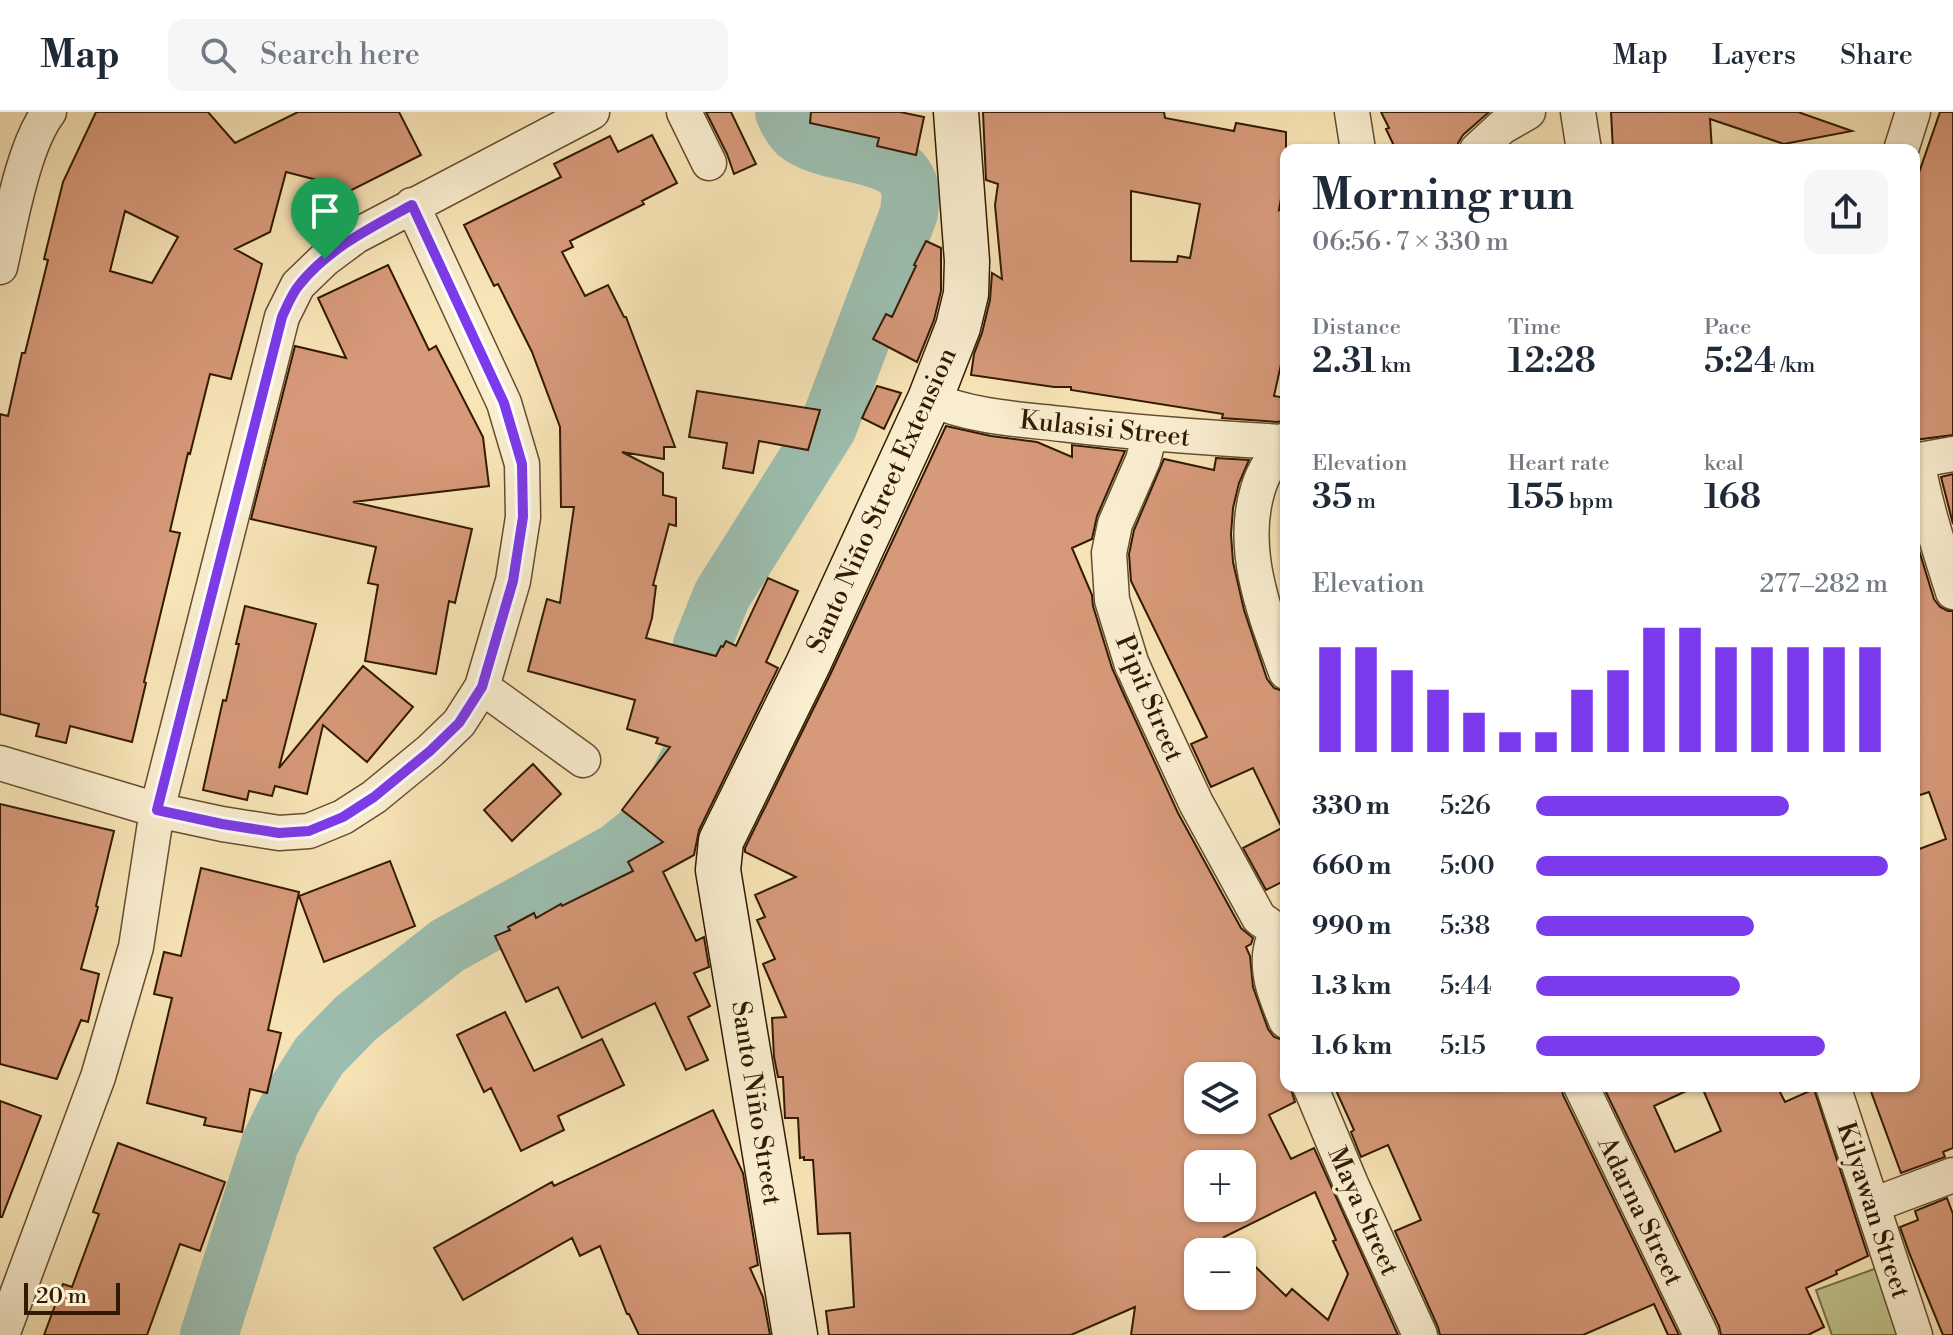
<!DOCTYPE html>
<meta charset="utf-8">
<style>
:root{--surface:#fff;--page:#f6f6f7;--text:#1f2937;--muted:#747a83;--line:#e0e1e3;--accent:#7c3aed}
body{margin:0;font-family:"Libre Bodoni",serif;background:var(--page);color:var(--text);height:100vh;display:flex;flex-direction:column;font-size:30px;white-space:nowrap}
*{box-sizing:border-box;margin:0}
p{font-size:26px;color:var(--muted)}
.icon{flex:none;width:44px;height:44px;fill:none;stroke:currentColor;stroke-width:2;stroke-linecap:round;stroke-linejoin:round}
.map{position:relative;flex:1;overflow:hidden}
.drawer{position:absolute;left:1280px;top:32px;width:640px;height:948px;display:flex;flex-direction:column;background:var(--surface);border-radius:16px;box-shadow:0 2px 6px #0004}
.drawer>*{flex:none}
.fabs{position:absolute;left:1184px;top:950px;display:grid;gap:16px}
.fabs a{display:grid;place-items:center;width:72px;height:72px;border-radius:16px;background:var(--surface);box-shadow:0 2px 6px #0004;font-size:40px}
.scale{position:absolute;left:24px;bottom:20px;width:96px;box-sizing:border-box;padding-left:8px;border:4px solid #321a02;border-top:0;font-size:22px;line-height:28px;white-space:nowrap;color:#321a02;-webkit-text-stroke:6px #faeed0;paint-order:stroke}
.pin{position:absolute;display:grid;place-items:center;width:68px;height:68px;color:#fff;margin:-82px -34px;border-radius:50% 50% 50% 0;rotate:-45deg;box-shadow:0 0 8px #0007}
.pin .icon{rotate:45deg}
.round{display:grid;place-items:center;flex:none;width:84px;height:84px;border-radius:16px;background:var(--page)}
.summary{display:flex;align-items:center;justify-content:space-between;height:136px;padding:0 32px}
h1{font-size:44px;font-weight:600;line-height:60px}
.stats{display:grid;grid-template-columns:repeat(3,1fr);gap:12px;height:136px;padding:8px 32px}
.stats div{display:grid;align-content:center}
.stats b{font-size:34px;font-weight:600}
.stats small{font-size:22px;font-weight:400}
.stats p{font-size:22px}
.chart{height:224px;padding:16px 32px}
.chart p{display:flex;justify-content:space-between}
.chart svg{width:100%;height:144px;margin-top:8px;stroke:var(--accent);stroke-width:6}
ul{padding:0 32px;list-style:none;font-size:26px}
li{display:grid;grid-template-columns:128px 96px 1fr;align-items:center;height:60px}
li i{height:20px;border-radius:10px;background:var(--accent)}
header{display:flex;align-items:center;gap:48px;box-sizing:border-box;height:112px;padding:0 40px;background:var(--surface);border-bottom:2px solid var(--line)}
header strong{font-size:38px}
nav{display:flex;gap:44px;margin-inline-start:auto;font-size:28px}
.search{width:560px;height:72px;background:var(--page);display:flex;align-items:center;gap:20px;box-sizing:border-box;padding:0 28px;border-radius:16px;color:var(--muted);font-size:30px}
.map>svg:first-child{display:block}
.green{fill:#c0c38c;stroke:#796e47;stroke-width:2}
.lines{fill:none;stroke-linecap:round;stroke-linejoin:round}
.river{stroke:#9dbfb1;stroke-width:58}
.building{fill:#d69979;stroke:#321a02;stroke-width:2;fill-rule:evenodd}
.minor-casing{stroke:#644d2f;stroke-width:37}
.secondary-casing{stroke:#321a02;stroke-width:47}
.minor{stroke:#faeed0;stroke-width:34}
.secondary{stroke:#faeed0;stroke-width:44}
.route-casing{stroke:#fff;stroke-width:16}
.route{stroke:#7c3aed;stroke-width:10}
.labels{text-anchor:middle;stroke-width:7;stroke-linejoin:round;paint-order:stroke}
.street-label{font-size:26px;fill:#321a02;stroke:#faeed0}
</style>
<header>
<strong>Map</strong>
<div class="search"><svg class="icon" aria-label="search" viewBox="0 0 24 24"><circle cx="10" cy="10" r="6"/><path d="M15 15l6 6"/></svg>Search here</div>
<nav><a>Map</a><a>Layers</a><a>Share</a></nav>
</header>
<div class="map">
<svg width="1953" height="1223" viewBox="0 0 1953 1223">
<rect width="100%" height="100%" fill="#f8e5b7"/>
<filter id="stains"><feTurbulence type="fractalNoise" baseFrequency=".0025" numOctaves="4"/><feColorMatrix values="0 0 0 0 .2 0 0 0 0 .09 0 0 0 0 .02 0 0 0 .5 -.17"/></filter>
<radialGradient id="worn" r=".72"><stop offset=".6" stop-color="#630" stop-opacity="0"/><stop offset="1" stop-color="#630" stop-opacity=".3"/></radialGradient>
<path class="green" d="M1888,1152L1914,1223H1832L1816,1178Z"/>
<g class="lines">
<path class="river" d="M209,1223L270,1032L292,987L319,944L356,906L447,834L617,740L651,713L674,678L697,631L701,609L697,586V563L702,533L722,483L828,315L909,101C910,89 913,76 905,65C887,38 822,43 797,21C792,16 787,7 784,0"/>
</g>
<path class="building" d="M96,0H208L235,31L298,0H399L421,43L320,94L325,70L286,60L270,120L235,137L262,152L231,267L210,262L190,342L188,341L170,419L180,421L144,570L146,571L132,630L70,614L66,631L36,624L39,612L0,602V302L8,304L22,241H25L48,148L44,147L63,70ZM125,99L178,125L152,171L110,159Z
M706,0H731L756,52L734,62L727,42Z
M811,0H900L924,5L916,43L877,34L879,26L810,11Z
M983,0H1164L1165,6L1234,19L1236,11L1286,20V57L1279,98L1286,95V230L1274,284L1286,286V308L1278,310L1222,306L1223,302L1071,278V275H1054L971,263L974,242L982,221L990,188L992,161L1002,167L995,93L998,72L986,68ZM1131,79L1200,92L1190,146L1178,144L1177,150L1131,149Z
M1381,0H1489L1463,23L1458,31V37L1455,38H1396L1386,17L1389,16Z
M1611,0H1798L1852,19L1784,32L1710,7L1712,38H1613Z
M1940,0H1953V323L1914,328V75Z
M652,23L677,71L642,89L644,92L570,129L573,135L562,140L585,184L608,173L624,205H626L675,335H664V347L622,340L663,361V383L676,386V414L669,412L653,473L656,474L652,506L646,526L716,544L721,534L723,535L726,529L736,534L768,466L798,479L766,550L778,556L699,718L694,743L663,760L696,829L704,825L709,855L694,861L710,894L688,905L708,948L686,958L655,891L582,926L558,875L526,890L495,824L510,818L508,815L534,801L536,806L561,792L562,794L633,759L628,750L663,730L622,698L670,635L656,631L658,626L627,617L635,588L528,559L547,487L560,491L574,395H561L560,315L532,240L498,172L494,174L464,113L561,65L554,52L610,24L618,40Z
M926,129L941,136V179L934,208L917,250L873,227L886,202L892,205L916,154L914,153Z
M388,153L429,238L436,234L483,325L489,374L353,390L472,417L455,491L449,489L436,562L365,549L378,473L368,471L376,435L251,407L295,234L346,246L318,186Z
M877,274L901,281L884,317L862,306Z
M697,279L820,298L808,338L759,329L753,361L723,356L727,331L689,325Z
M946,314L991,324L1037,330L1072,345V333L1125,339L1097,404L1092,427L1072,436L1092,483L1093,494L1112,556L1124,583L1178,701L1241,816L1253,826L1251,832L1246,835L1250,844L1253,875L1268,917L1274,925L1286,929V974H1290L1295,990L1269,1003L1291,1047L1314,1036L1398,1223H1131L1135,1195L1071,1223H829L826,1199L854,1195L850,1121L818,1122L813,1048H804V1045L800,1046L798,1006H785L783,965H778L774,945L772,906L786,905L763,852L775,847L757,808L765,805L755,783L796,765L745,740V736L830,563ZM1198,964H1242V1008H1198ZM1198,1052H1242V1096H1198ZM1315,1080L1336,1128L1333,1129L1348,1162L1328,1208L1292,1177L1286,1184L1242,1142V1184H1198V1140H1240L1224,1125Z
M1216,346L1249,348L1239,371L1233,396L1231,422L1233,450L1244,498L1267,567L1274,576L1286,580V768L1266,778L1243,736L1282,716L1253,656L1211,675L1191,632L1207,625L1131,469L1129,442L1134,418L1164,347L1214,358Z
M1953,362V412L1941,365Z
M1914,422L1934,487L1940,495L1948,499H1953V1036L1943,1040L1945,1045L1901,1061L1869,974H1914V739L1946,727L1929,680L1914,685Z
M245,494L316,512L279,656L363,554L413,595L367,650L323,613L307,682L275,674L272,684L249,679L247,688L203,678L223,588L226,589L239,532H236Z
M533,652L561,682L512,729L484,698Z
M0,692L114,719L96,794L98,795L81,857L99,862L88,910L81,908L57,967L0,952Z
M390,749L415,814L324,850L299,784Z
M201,756L299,780L268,918L281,921L267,981L250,977L242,1020L204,1013L206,1006L147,991L172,886L154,882L164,840L181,844Z
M505,900L534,959L602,927L624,973L558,1004L564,1018L521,1039L491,976L484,980L457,923Z
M1334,974H1561L1563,983L1679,1223H1668L1654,1192L1583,1223H1440L1438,1215L1395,1119L1421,1108L1388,1033L1361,1045L1351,1020L1354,1018Z
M1603,974H1697L1654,994L1675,1040L1721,1019L1704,980L1717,974H1777L1785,990L1814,977L1868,1144L1836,1159L1837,1162L1806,1176L1824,1215L1808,1223H1721L1719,1214Z
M0,989L41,1004L2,1105H0Z
M713,998L743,1061L758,1153L750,1156L763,1185L770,1223H639L629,1202H627L600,1134L580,1144L572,1126L463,1188L434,1136L552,1070L554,1074Z
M118,1031L225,1070L200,1139L180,1132L147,1223H44L63,1172L72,1175L99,1102L93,1100Z
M1947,1086L1953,1102V1223H1943L1910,1143L1900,1115L1918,1108L1915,1099Z"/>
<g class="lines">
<g class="minor-casing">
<path id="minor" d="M684,0L709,51
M1352,0L1358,38
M1578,0L1584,38
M1477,38L1502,15L1528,0
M1901,38L1913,0
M0,155C10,112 23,34 49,0
M930,287C973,305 1016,307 1062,312C1136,321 1210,326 1284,330
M1150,322L1143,348L1115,412L1109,441L1112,488L1131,550L1142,575L1196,691L1259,806L1276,818
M1286,328C1275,343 1263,359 1258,377C1239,438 1265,502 1286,560
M1917,348C1925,393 1939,436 1953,480
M1914,349L1953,342
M482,575L583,648
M0,651L157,698L222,712L279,721L309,719L343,705L374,685L430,639L459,611L482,575L513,469L523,405L522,352L504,291L412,93
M1276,818C1274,827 1270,836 1270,844C1268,867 1278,889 1286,909
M1310,974L1351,1072L1420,1223
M1581,974L1701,1223
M1833,974L1915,1223
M1873,1093L1953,1063
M2,1223L98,965L136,835L157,698L282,205L298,173L325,147L356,124L592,0"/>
</g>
<g class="secondary-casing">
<path id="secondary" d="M795,1223L718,758L721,729L808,552L930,287L958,215L966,182L967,149L956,0"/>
</g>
<use href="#minor" class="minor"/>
<use href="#secondary" class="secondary"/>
</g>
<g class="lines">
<g class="route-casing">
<path id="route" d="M412,93L504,291L522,352L523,405L513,469L482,575L459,611L430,639L374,685L343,705L309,719L279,721L222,712L157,698L282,205C287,194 292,181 300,172C329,136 372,115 412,93Z"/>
</g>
<use href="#route" class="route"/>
</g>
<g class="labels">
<g class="street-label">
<text transform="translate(1105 316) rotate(6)" y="9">Kulasisi Street</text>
<text transform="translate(881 388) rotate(-66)" y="9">Santo Niño Street Extension</text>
<text transform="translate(1150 586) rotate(67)" y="9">Pipit Street</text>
<text transform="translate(757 991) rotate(81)" y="9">Santo Niño Street</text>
<text transform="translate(1874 1098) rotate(72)" y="9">Kilyawan Street</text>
<text transform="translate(1364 1099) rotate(66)" y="9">Maya Street</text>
<text transform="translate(1641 1099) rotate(64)" y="9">Adarna Street</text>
</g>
</g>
<rect width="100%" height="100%" filter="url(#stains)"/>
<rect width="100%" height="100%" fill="url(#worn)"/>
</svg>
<div class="fabs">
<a><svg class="icon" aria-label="layers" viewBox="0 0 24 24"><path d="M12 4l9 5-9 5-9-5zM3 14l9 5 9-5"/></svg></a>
<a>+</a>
<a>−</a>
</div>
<div class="scale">20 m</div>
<div class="pin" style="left:325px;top:147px;background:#1e9e55"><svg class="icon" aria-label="arrive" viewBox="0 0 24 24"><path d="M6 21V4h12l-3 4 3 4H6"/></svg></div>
<section class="drawer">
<div class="summary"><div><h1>Morning run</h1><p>06:56 · 7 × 330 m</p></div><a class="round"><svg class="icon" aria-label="share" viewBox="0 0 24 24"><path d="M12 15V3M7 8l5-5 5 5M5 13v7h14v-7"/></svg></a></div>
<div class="stats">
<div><p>Distance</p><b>2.31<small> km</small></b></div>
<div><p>Time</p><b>12:28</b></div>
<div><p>Pace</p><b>5:24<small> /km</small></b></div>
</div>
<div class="stats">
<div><p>Elevation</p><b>35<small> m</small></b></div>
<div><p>Heart rate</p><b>155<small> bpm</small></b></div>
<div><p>kcal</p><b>168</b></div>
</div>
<div class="chart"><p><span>Elevation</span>277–282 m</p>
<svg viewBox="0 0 160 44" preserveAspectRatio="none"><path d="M5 44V12M15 44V12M25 44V19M35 44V25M45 44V32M55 44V38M65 44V38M75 44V25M85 44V19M95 44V6M105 44V6M115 44V12M125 44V12M135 44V12M145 44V12M155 44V12"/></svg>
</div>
<ul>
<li><b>330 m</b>5:26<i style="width:72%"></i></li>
<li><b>660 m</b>5:00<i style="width:100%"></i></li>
<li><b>990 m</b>5:38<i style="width:62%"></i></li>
<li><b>1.3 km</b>5:44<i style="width:58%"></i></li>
<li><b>1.6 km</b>5:15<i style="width:82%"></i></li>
</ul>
</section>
</div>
